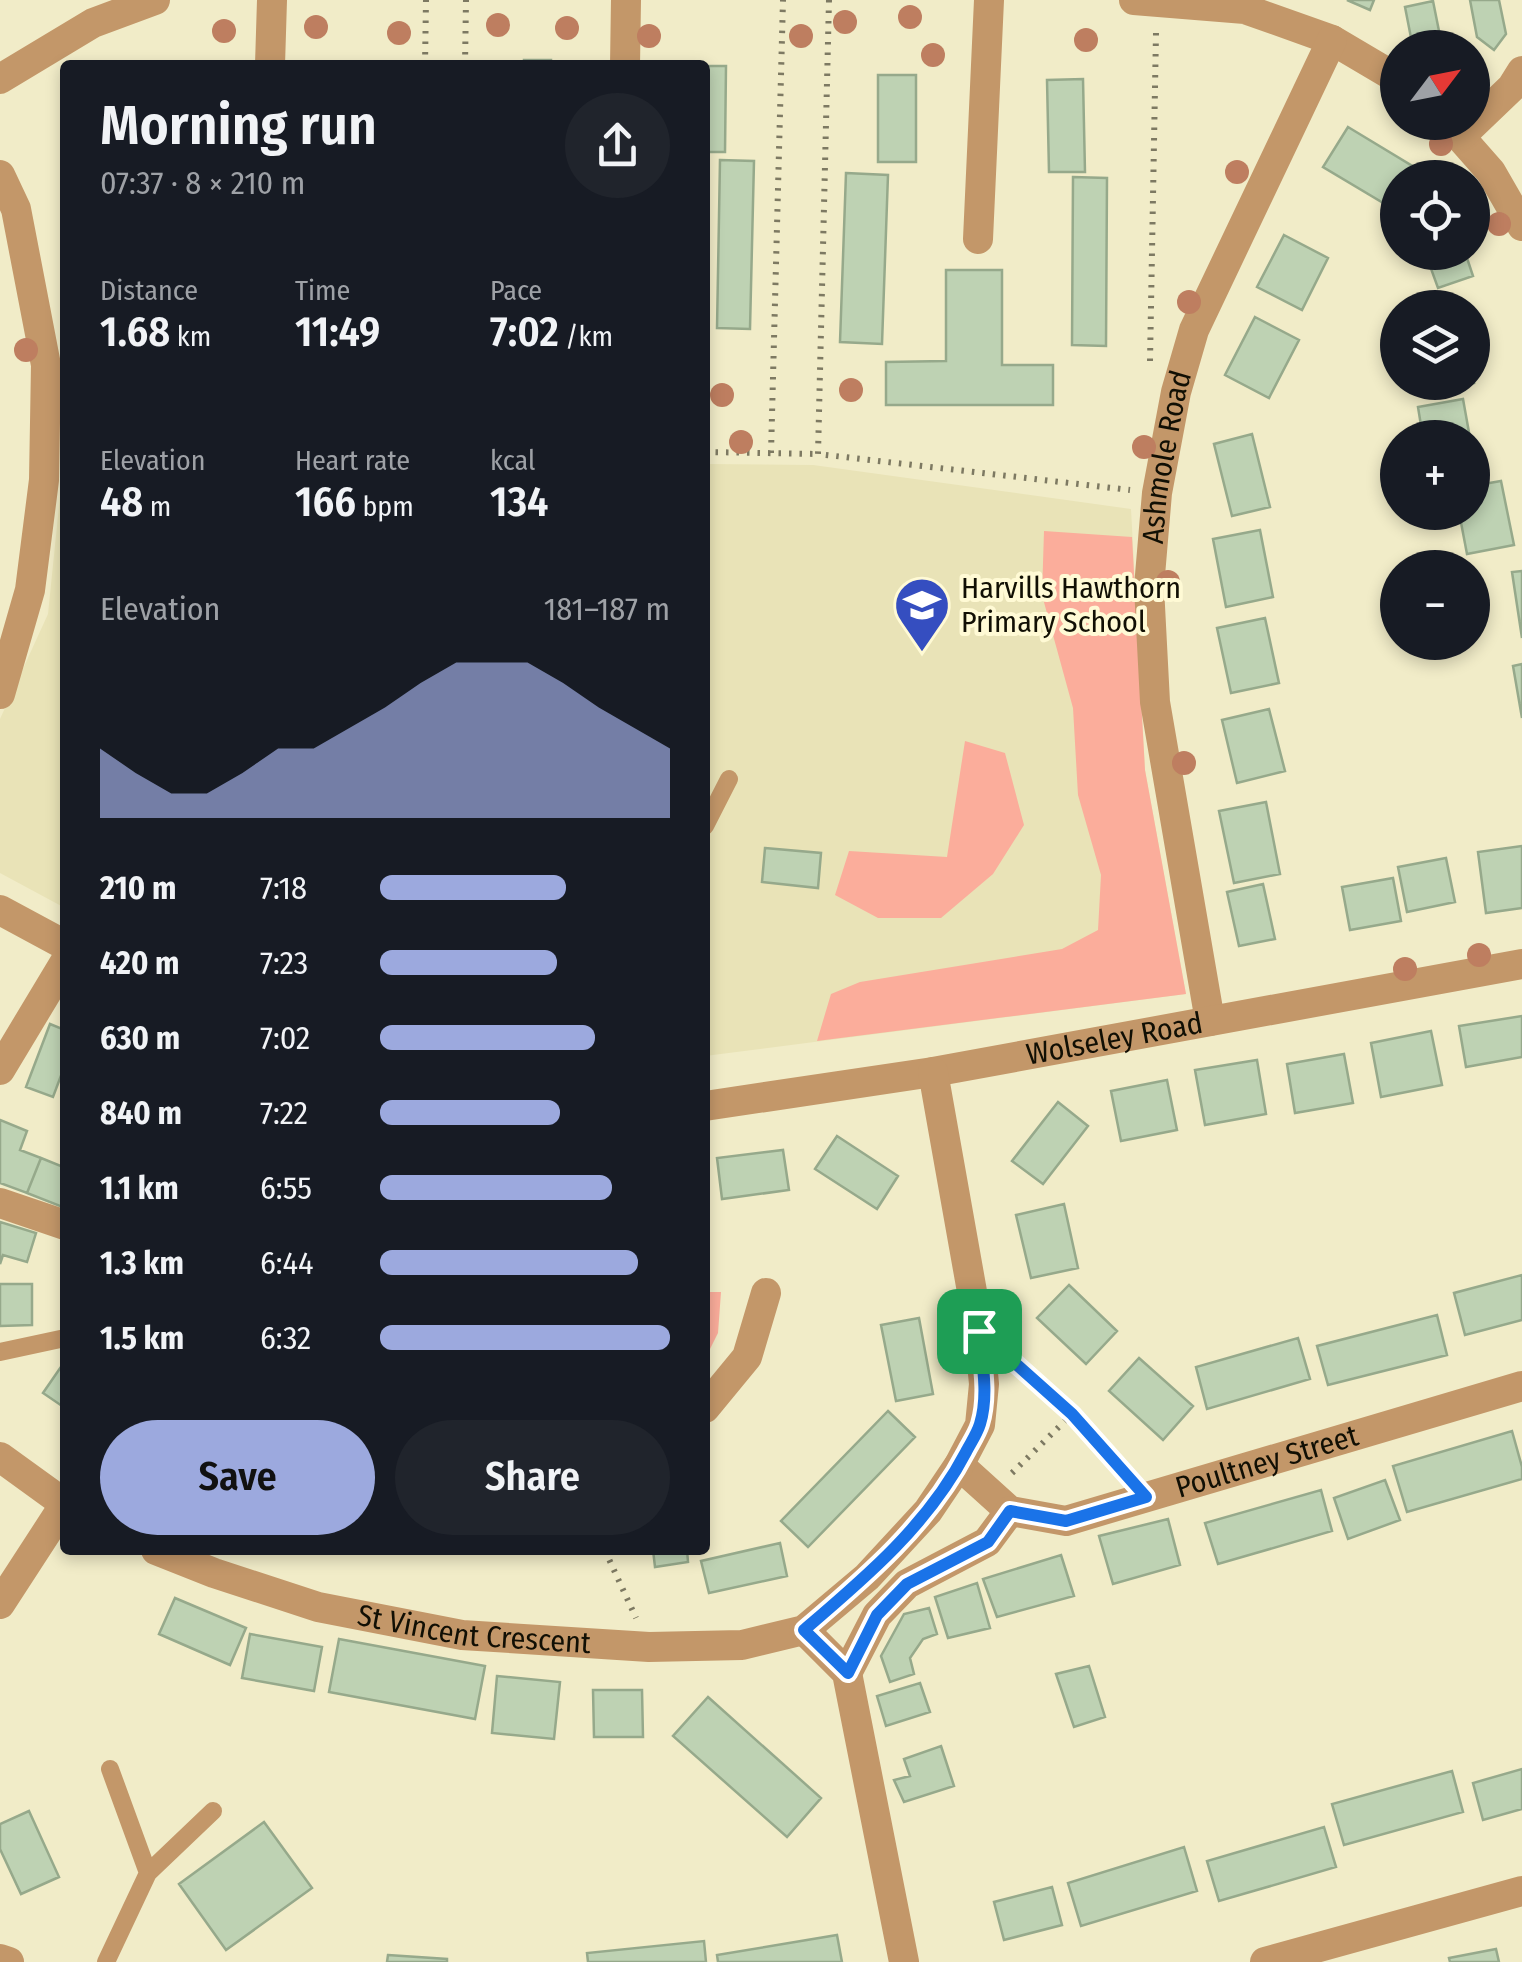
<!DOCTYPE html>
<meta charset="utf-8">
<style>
:root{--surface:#171b24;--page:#20242c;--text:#f1f3f6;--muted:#9ea1a6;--accent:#9ca9de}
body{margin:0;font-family:"Fira Sans Condensed",sans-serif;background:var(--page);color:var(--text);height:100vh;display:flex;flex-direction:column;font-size:38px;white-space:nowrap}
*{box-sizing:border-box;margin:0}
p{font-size:32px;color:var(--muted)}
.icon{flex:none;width:55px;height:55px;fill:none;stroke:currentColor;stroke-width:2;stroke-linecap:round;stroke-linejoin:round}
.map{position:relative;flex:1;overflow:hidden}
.drawer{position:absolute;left:60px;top:60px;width:650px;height:1495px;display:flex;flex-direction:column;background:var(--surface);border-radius:10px;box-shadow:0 5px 15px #0003}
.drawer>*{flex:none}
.needle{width:65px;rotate:58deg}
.tools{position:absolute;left:1380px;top:30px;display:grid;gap:20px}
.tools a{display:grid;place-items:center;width:110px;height:110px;border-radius:50%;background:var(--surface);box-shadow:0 5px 15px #0003;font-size:50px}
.pin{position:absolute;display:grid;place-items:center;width:85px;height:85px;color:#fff;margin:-42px;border-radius:20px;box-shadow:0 5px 15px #0006}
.round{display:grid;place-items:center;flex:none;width:105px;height:105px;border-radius:52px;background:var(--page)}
.overview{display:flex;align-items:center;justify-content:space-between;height:170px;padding:0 40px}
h1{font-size:55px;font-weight:600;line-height:75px}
.metrics{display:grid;grid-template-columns:repeat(3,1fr);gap:15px;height:170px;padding:10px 40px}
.metrics div{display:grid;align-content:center}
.metrics b{font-size:42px;font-weight:600}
.metrics small{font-size:28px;font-weight:400}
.metrics p{font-size:28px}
.chart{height:280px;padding:20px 40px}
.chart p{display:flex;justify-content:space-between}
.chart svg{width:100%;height:180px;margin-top:10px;fill:var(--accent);opacity:.7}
.cta{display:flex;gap:20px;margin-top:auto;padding:20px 40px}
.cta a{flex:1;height:115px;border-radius:60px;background:var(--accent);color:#111;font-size:40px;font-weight:600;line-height:115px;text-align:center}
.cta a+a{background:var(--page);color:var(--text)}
ul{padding:0 40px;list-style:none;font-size:32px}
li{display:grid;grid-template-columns:160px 120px 1fr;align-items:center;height:75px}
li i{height:25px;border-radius:12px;background:var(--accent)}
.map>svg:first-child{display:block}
.built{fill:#e9e3b7}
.green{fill:#fbad9b}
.building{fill:#bed2b3;stroke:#96a98b;stroke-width:2.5}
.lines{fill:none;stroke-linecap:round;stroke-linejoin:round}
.path{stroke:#7d7962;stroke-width:6;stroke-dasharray:2.5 8;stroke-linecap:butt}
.lane{stroke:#c39769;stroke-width:18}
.street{stroke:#c39769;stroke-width:30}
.tree{fill:#be7e60}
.route-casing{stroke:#fff;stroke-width:20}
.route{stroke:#1a73e8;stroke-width:12}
.labels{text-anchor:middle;stroke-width:8;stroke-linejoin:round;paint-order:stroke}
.street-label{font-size:30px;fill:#110f04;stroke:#fffad5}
.poi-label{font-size:30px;fill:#110f04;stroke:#fffad5;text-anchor:start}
</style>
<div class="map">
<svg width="1522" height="1962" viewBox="0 0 1522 1962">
<rect width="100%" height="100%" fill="#f1ecc8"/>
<path class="built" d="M705,464L813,465L1131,509L1145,770L1186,994L705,1056Z
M62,477H65V908L0,873V719L48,614Z"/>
<path class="green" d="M1044,531L1132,537L1145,770L1186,994L817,1041L831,994L860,982L1062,949L1098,930L1101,875L1078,795L1073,708L1042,595Z
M965,741L1005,753L1024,825L993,874L941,918H878L835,895L849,851L947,857Z
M705,1292H721L718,1333L705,1359Z"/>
<path class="building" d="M1347,0H1374L1370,10Z
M1470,0H1499L1506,34L1494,50L1477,37Z
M1433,1L1442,46L1413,48L1405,7Z
M524,60H551V65H524Z
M195,62V65H160V63Z
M705,66H726L725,152H705Z
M878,75H916V162H878Z
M1083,79L1085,172H1049L1047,80Z
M1348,127L1414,167L1407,178H1398V194L1390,207L1323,167Z
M720,160L754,161L750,329L717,328Z
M846,173L888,175L882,344L840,342Z
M1073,177L1107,178L1106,346L1072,345Z
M1284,235L1328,258L1302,310L1257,287Z
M1425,252H1465L1473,276L1438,288Z
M946,270H1002V365H1053V405H886V362L946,361Z
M1255,317L1299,340L1269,398L1225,375Z
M1472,374L1474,383L1431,391L1429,382H1472Z
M1463,399L1470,438H1423L1418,407Z
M1252,434L1270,507L1232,516L1214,444Z
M1501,481L1514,545L1467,554L1459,512H1472V486Z
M1260,530L1273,597L1226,607L1213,539Z
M1522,571V638L1512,572Z
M1265,618L1279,683L1231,693L1217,628Z
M1522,664V718L1513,666Z
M1269,709L1285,771L1237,783L1222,720Z
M1266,802L1280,874L1234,883L1219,811Z
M1522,846V908L1486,913L1478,852Z
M765,848L821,853L818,888L762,882Z
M1446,858L1455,902L1407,912L1398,867Z
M1393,878L1401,921L1350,930L1342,887Z
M1263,884L1275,939L1239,946L1227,892Z
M1522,1016V1057L1466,1067L1459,1026Z
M50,1024L65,1030V1075L62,1073L53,1097L26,1087Z
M1431,1031L1442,1085L1381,1097L1371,1043Z
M1344,1054L1353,1103L1295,1113L1287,1064Z
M1257,1060L1266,1114L1205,1125L1195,1070Z
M1167,1080L1177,1130L1121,1141L1111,1091Z
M1058,1102L1088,1126L1043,1184L1012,1161Z
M0,1120L27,1131L20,1150L41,1158L27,1193L0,1183Z
M837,1136L898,1176L877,1209L815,1169Z
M783,1150L789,1190L722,1199L717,1158Z
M41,1158L63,1167L65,1163V1208L27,1193Z
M1064,1204L1078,1268L1031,1278L1016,1215Z
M0,1222L36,1233L27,1262L3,1255L0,1264Z
M1522,1275V1320L1465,1335L1454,1293Z
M0,1284H32V1325L0,1326Z
M1069,1285L1117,1331L1086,1364L1037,1318Z
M1437,1315L1447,1355L1328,1385L1317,1346Z
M919,1318L933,1394L896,1401L881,1325Z
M1298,1338L1310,1379L1207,1409L1196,1367Z
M1139,1358L1193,1406L1163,1440L1109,1391Z
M65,1361V1408L43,1393Z
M888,1411L915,1437L808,1547L781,1521Z
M1512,1431L1522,1467V1479L1407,1512L1393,1466Z
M1385,1480L1400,1520L1348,1539L1334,1498Z
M1321,1490L1332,1531L1218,1564L1205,1523Z
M1168,1519L1180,1565L1113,1584L1099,1536Z
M780,1543L787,1576L709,1593L701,1561Z
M653,1550H687L688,1562L655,1567Z
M1061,1555L1074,1596L997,1617L983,1579Z
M977,1583L990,1628L948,1638L935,1597Z
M175,1598L246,1628L230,1665L159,1634Z
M929,1608L937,1634L923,1639L910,1658L914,1674L890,1682L881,1656L904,1614Z
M250,1634L322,1647L314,1691L242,1678Z
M339,1639L485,1666L475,1719L329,1692Z
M1089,1666L1105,1717L1074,1727L1056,1674Z
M497,1676L560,1682L554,1739L492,1733Z
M920,1683L930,1712L886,1726L877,1696Z
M593,1690H642L643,1737H594Z
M708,1697L821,1798L787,1837L673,1736Z
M941,1746L954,1786L904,1802L894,1780L910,1776L904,1759Z
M1522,1769V1809L1483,1820L1473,1783Z
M1452,1771L1463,1812L1344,1845L1332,1804Z
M29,1811L59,1877L21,1894L0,1849V1824Z
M264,1822L312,1888L226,1950L179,1884Z
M1324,1827L1336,1867L1219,1901L1207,1861Z
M1184,1847L1197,1891L1081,1926L1068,1883Z
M1052,1887L1062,1925L1004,1940L994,1902Z
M837,1935L842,1962H718L717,1955Z
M704,1941L706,1962H588L587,1953Z
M1496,1949L1499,1962H1450L1449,1958Z
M388,1955L447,1959V1962H387Z"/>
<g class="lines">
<path class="path" d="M829,0L818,454L1130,490
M425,65L426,0
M465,65L466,0
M1150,361L1156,33
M705,452L818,454
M771,453L783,0
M1014,1362L1072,1414L1125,1473
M1012,1473L1072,1414
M609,1550L608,1557L636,1618"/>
<path class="lane" d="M705,826L729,779
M0,1352L65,1338
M148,1873L213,1811
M106,1962L148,1873L110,1769"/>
<g class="street">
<path d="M1134,0L1245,9L1332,40L1398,79"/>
<path d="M270,65L272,0"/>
<path d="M625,65L626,0"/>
<path d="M0,79L93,23L155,0"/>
<path d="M1447,122L1491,172L1522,226"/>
<path d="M1462,135L1512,87L1522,71"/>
<path d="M0,175L16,209L46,365L44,480L30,590L0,694"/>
<path d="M978,239L989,0"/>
<path d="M0,910L65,945"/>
<path id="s1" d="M1210,1021L1155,702L1149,587L1157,493L1176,392L1194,330L1332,40"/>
<path d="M0,1070L65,962"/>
<path id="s2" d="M705,1106L933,1072L1522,964"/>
<path d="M0,1203L65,1225"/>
<path d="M705,1408L747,1357L766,1293"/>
<path d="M0,1457L65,1504"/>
<path id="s3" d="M959,1465L1010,1511L1066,1521L1522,1386"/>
<path id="s4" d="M156,1550L214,1573L318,1607L462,1635L649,1647L742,1645L804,1630L867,1577L928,1511L959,1465L980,1425L984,1384L979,1331L933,1072"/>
<path d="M0,1604L65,1504"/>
<path d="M804,1630L847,1673L904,1962"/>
<path d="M847,1673L877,1615L907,1584L987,1542L1010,1511"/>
<path d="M0,1959L9,1962"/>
<path d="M1265,1962L1522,1891"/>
</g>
</g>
<g class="tree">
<circle cx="910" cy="17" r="12"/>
<circle cx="845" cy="22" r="12"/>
<circle cx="498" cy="25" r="12"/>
<circle cx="316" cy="27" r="12"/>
<circle cx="567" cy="28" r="12"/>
<circle cx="224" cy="31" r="12"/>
<circle cx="399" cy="33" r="12"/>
<circle cx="649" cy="36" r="12"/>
<circle cx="801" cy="36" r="12"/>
<circle cx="1086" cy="40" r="12"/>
<circle cx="933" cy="55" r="12"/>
<circle cx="1441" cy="144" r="12"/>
<circle cx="1237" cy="172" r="12"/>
<circle cx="1499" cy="224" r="12"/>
<circle cx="1189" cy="302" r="12"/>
<circle cx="26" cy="350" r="12"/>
<circle cx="851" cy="390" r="12"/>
<circle cx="722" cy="395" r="12"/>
<circle cx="741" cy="442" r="12"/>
<circle cx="1144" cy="447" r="12"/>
<circle cx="1168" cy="582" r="12"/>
<circle cx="1184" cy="763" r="12"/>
<circle cx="1479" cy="955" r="12"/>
<circle cx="1405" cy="969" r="12"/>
</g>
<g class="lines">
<g class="route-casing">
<path id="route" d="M979,1331L1072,1414L1146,1497L1066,1521L1010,1511L988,1542L907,1584L877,1615L848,1673L804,1630C865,1578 928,1525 966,1452C970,1444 977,1434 980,1424C989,1395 982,1361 979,1331Z"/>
</g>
<use href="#route" class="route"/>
</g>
<defs>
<g id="school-pin" transform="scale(2.875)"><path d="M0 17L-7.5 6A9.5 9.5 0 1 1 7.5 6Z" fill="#354ec0" stroke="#fffad5"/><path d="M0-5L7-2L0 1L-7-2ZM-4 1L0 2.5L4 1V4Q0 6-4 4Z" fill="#fff"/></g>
</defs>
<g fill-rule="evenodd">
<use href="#school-pin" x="922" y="605"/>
</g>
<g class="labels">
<g class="street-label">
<text dy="10" stroke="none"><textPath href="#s1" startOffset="570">Ashmole Road</textPath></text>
<text dy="10" stroke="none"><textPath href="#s2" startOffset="415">Wolseley Road</textPath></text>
<text dy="10" stroke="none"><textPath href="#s3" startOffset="335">Poultney Street</textPath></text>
<text dy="10" stroke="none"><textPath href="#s4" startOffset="330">St Vincent Crescent</textPath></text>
</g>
<g class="poi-label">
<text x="961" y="598">Harvills Hawthorn<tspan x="961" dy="34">Primary School</tspan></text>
</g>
</g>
</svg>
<div class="tools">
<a><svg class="needle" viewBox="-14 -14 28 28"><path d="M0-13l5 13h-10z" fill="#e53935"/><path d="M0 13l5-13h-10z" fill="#9ea1a6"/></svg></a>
<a><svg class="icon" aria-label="locate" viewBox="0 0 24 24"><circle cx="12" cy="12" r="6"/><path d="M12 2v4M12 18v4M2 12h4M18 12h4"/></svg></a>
<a><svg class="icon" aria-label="layers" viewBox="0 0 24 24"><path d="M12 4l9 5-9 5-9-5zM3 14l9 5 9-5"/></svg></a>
<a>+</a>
<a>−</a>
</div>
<div class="pin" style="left:979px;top:1331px;background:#1e9e55"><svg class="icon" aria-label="arrive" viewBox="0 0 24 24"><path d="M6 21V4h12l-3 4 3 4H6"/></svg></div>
<section class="drawer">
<div class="overview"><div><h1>Morning run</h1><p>07:37 · 8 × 210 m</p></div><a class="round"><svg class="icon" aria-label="share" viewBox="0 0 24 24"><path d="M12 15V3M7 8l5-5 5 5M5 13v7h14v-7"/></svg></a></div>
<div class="metrics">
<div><p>Distance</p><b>1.68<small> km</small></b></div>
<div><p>Time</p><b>11:49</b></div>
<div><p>Pace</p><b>7:02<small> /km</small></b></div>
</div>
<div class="metrics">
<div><p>Elevation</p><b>48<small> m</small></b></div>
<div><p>Heart rate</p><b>166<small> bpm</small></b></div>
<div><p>kcal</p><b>134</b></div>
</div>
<div class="chart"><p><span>Elevation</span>181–187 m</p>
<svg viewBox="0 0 160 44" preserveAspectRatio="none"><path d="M0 44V27L10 33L20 38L30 38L40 33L50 27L60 27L70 22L80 17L90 11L100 6L110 6L120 6L130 11L140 17L150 22L160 27V44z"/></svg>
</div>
<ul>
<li><b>210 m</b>7:18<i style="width:64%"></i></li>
<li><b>420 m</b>7:23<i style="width:61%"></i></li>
<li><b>630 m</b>7:02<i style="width:74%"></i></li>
<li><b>840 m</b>7:22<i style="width:62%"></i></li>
<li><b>1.1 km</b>6:55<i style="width:80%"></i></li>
<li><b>1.3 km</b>6:44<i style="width:89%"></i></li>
<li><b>1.5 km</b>6:32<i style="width:100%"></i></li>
</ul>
<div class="cta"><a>Save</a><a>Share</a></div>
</section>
</div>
